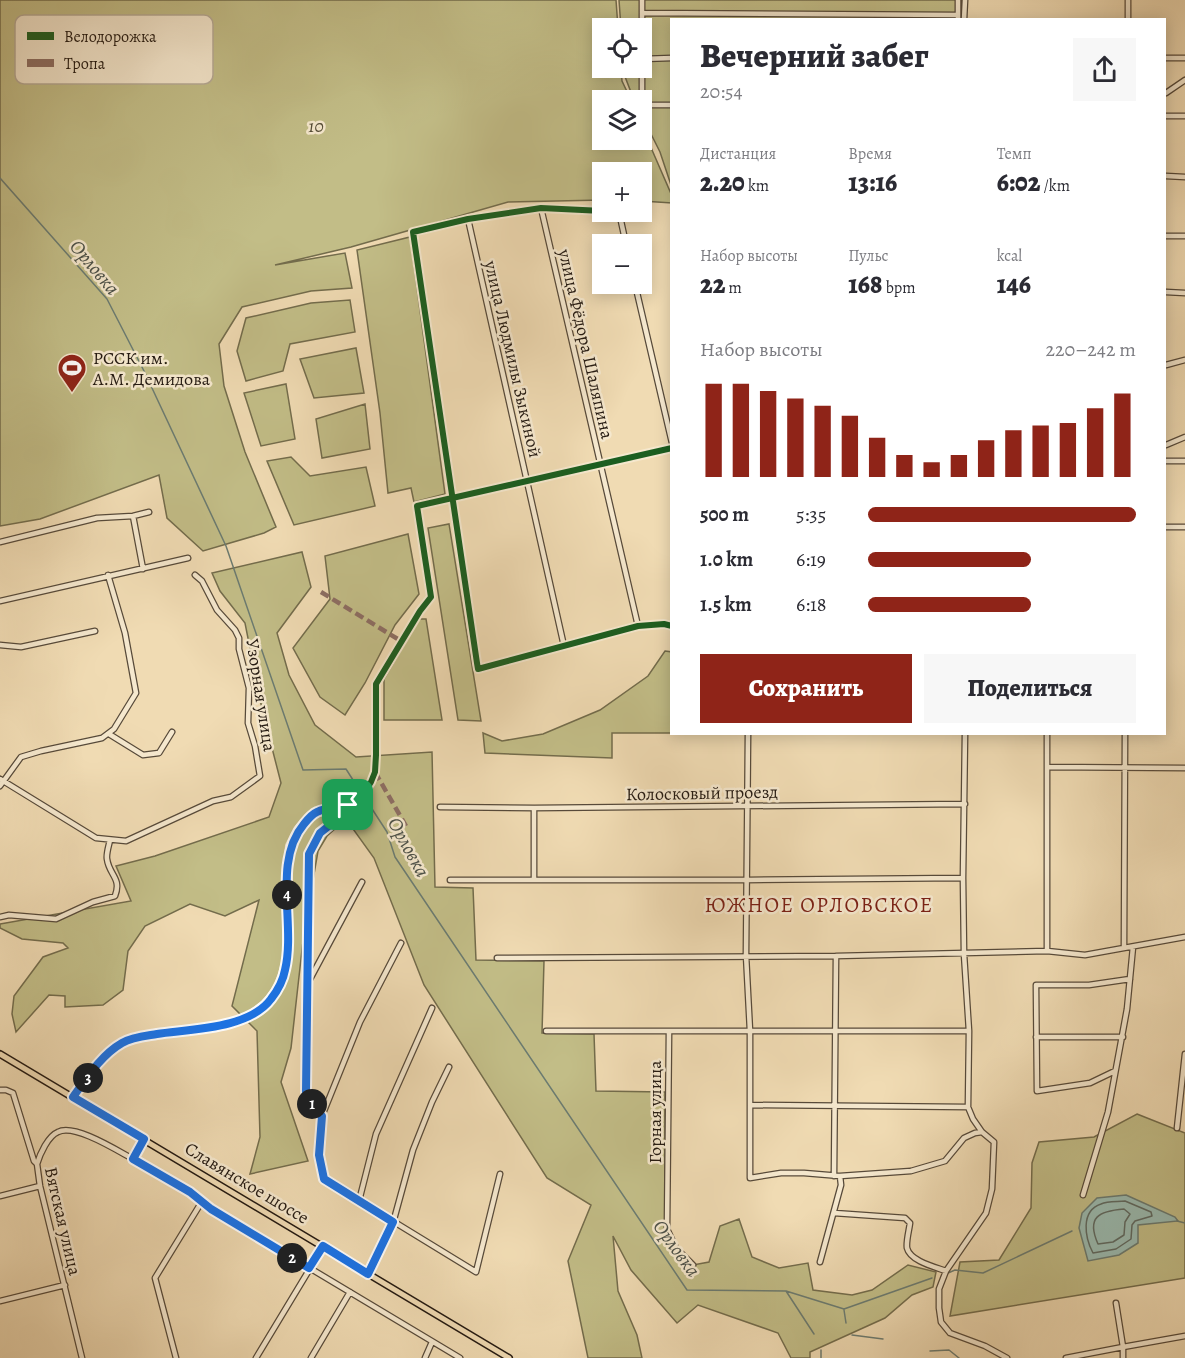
<!DOCTYPE html>
<html lang="ru">
<meta charset="utf-8">
<style>
:root{--surface:#fff;--page:#f7f7f7;--text:#2b2b33;--muted:#7c7c81;--accent:#8f2418}
body{margin:0;font-family:Alegreya,serif;background:var(--page);color:var(--text);height:100vh;display:flex;flex-direction:column;font-size:22px;white-space:nowrap}
*{box-sizing:border-box;margin:0}
p{font-size:20px;color:var(--muted)}
.icon{flex:none;width:33px;height:33px;fill:none;stroke:currentColor;stroke-width:2;stroke-linecap:round;stroke-linejoin:round}
.map{position:relative;flex:1;overflow:hidden}
.panel{position:absolute;left:670px;top:18px;width:496px;height:717px;display:flex;flex-direction:column;background:var(--surface);border-radius:0px;box-shadow:0 3px 15px #0003}
.panel>*{flex:none}
.buttons{position:absolute;left:592px;top:18px;display:grid;gap:12px}
.buttons a{display:grid;place-items:center;width:60px;height:60px;border-radius:0px;background:var(--surface);box-shadow:0 3px 15px #0003;font-size:30px}
.pin{position:absolute;display:grid;place-items:center;width:51px;height:51px;color:#fff;margin:-26px;border-radius:12px;box-shadow:0 3px 9px #0006}
.km{position:absolute;width:30px;height:30px;margin:-15px;border-radius:50%;background:#222;color:#fff;font-size:16px;line-height:30px;text-align:center}
.round{display:grid;place-items:center;flex:none;width:63px;height:63px;border-radius:0px;background:var(--page)}
.overview{display:flex;align-items:center;justify-content:space-between;height:102px;padding:0 30px}
h1{font-size:33px;font-weight:800;line-height:45px}
.metrics{display:grid;grid-template-columns:repeat(3,1fr);gap:9px;height:102px;padding:6px 30px}
.metrics div{display:grid;align-content:center}
.metrics b{font-size:26px;font-weight:800}
.metrics small{font-size:16px;font-weight:400}
.metrics p{font-size:16px}
.chart{height:168px;padding:12px 30px}
.chart p{display:flex;justify-content:space-between}
.chart svg{width:100%;height:108px;margin-top:6px;stroke:var(--accent);stroke-width:6}
.primary-button{display:flex;gap:12px;margin-top:auto;padding:12px 30px}
.primary-button a{flex:1;height:69px;border-radius:0px;background:var(--accent);color:#fff;font-size:24px;font-weight:800;line-height:69px;text-align:center}
.primary-button a+a{background:var(--page);color:var(--text)}
ul{padding:0 30px;list-style:none;font-size:20px}
li{display:grid;grid-template-columns:96px 72px 1fr;align-items:center;height:45px}
li i{height:15px;border-radius:8px;background:var(--accent)}
.map>svg:first-child{display:block}
.green{fill:#c2bd87;stroke:#736c4c;stroke-width:1.5}
.water{fill:#9abbb1;stroke:#6b7b71;stroke-width:1.5}
.lines{fill:none;stroke-linecap:round;stroke-linejoin:round}
.shore{stroke:#5f6a62;stroke-width:1.5}
.stream{stroke:#6b7b71;stroke-width:1.5}
.minor-casing{stroke:#574a3a;stroke-width:7}
.major-casing{stroke:#241a12;stroke-width:8}
.minor{stroke:#f5e8ce;stroke-width:4.5}
.major{stroke:#f0dbb3;stroke-width:5}
.quiet{stroke:#8d6e63;stroke-width:4.5;stroke-dasharray:9 4.5;stroke-linecap:butt}
.cycleway-casing{stroke:#f5e8ce;stroke-width:10}
.cycleway{stroke:#1b5e20;stroke-width:6}
.route-casing{stroke:#fff;stroke-width:12}
.route{stroke:#1a73e8;stroke-width:8}
.labels{text-anchor:middle;stroke-width:5;stroke-linejoin:round;paint-order:stroke}
.park-label{font-size:18px;font-style:italic;fill:#534b35;stroke:#f5e8ce}
.street-label{font-size:18px;fill:#241a12;stroke:#f5e8ce}
.poi-label{font-size:18px;fill:#241a12;stroke:#f5e8ce;text-anchor:start}
.water-label{font-size:20px;font-style:italic;fill:#4d524a;stroke:#f5e8ce}
.quarter-label{font-size:21px;letter-spacing:1.5px;fill:#7a1f14;stroke:#f5e8ce}
.key{fill:#f5e8ce;stroke:#b6aa96;stroke-width:1.5}
.key-label{font-size:16px;fill:#241a12}
</style>
<div class="map">
<svg width="1185" height="1358" viewBox="0 0 1185 1358">
<rect width="100%" height="100%" fill="#f0dbb3"/>
<filter id="stains"><feTurbulence type="fractalNoise" baseFrequency=".00333" numOctaves="4"/><feColorMatrix values="0 0 0 0 .2 0 0 0 0 .09 0 0 0 0 .02 0 0 0 .5 -.17"/></filter>
<radialGradient id="worn" r=".72"><stop offset=".6" stop-color="#630" stop-opacity="0"/><stop offset="1" stop-color="#630" stop-opacity=".3"/></radialGradient>
<path class="green" d="M0,0H616L618,28H603V68H621L622,81L631,100H603V140H642V127L672,196V203L642,201V172H603V200L508,202L351,247L275,265L345,253L352,288L311,291L242,307L219,344L224,386L245,452L276,527L264,533L203,551L167,518L159,475L40,519L0,526Z
M619,0H956V19L672,20V188L660,152L642,116V100H634L624,74V68H642V28H621Z
M410,237L445,494L414,502L411,488L388,493L380,413L357,250Z
M350,300L355,332L290,344L283,371L246,381L237,351L246,318L311,303Z
M356,348L364,393L314,398L300,359Z
M286,384L295,439L261,446L244,393Z
M365,404L370,449L322,458L316,419Z
M291,457L310,476L366,467L375,506L294,525L267,461Z
M449,524L481,721L458,720L428,528Z
M408,534L419,594L395,625L365,683L345,715L320,697L293,648L330,599L325,556Z
M302,552L311,587L277,633L289,675L315,725L356,757L432,752L435,887L473,888L476,960L544,961L542,1033L594,1034L596,1091L665,1092V1231L674,1249L693,1265L709,1262L720,1226L739,1219L752,1257L779,1268L808,1263L813,1290L852,1295L872,1290L908,1265L936,1272L933,1287L912,1295L885,1318L810,1352V1358H791L778,1333L698,1305L677,1323L631,1270L613,1236L618,1291L637,1335L642,1358H588L568,1261L591,1205L547,1178L424,985L374,858L346,819L327,836L318,851L304,932L291,1048L281,1082L308,1161L250,1174L260,1137L257,1031L232,1006L259,900L225,916L190,904L145,926L128,951L123,990L103,1005L65,1007V996L49,995L16,1032L12,1014L14,996L43,957L68,948L63,943L22,939L0,928V924L131,901L116,866L155,856L269,817L281,783L262,709L245,623L220,591L212,573Z
M419,619H426L442,720H384V679Z
M665,651L672,652V733H612V758L485,753L483,733L502,741L543,734L600,710L648,676Z
M1137,1114L1185,1133V1278L950,1316L960,1262L999,1260L1031,1208L1032,1163L1039,1142L1094,1137Z"/>
<path class="water" d="M1126,1195L1175,1217L1178,1221L1138,1225V1243L1119,1255L1088,1261L1079,1228L1082,1213L1097,1198Z"/>
<g class="lines">
<path class="shore" d="M1125,1201L1151,1212L1152,1216L1135,1221L1132,1225L1131,1239L1116,1249L1093,1253C1085,1238 1080,1211 1101,1204C1108,1201 1118,1202 1125,1201Z
M1124,1209L1130,1214L1125,1222L1124,1235L1113,1242L1098,1244C1086,1217 1099,1211 1124,1209Z"/>
<path class="stream" d="M0,178L107,299L144,371L226,546L303,770L346,769L360,791
M363,795L387,832L395,857L687,1290L786,1291L844,1309L932,1278
M1177,1221L1185,1223
M948,1273L955,1270L983,1273L1072,1231
M786,1291L814,1334
M844,1310L846,1323
M852,1335L883,1339
M821,1350V1358
M930,1351L949,1350L959,1358"/>
<g class="minor-casing">
<path id="minor" d="M642,13L958,15
M958,20V0
M964,20L965,0
M1128,20V0
M1166,58H1185
M642,59L672,58
M642,64V0
M1166,93L1185,80
M642,100V68
M642,105H672
M1166,116H1185
M1166,176L1185,177
M541,208L638,626
M603,211L541,208L468,219L413,232L477,663L478,669L638,626L664,624L672,626
M609,212L639,216
M619,212L626,244
M468,219L564,646
M1166,236H1185
M635,284L672,443
M1166,292L1185,293
M1166,365L1185,360
M1166,445L1185,437
M1166,461H1185
M133,516L143,569
M1166,527H1185
M0,542L97,518L133,516L149,512
M0,601L188,558
M0,645L21,647L95,631
M109,734L143,755L159,753L172,732
M748,734L746,955L750,1031V1178L781,1173H804L840,1176L911,1171L945,1161L964,1138L975,1133L982,1132
M965,734L963,878L964,954L969,1031L968,1107L973,1119L982,1132L994,1142L992,1189L986,1213L946,1271L939,1289V1308L941,1322L950,1333L985,1346L1007,1358
M1047,767L1185,768
M0,779L96,838L126,841L213,801L231,797L260,776L255,746L248,723L249,688L239,649V638L235,630L217,610L202,581L195,575
M0,786L21,757L41,751L102,738L114,729L136,693L125,633L108,575
M440,807L534,808L965,804
M534,808V880
M450,880H747L963,878
M0,917L9,915L56,919L93,902L115,896C122,878 109,875 107,859C106,854 109,845 110,840
M401,943L360,1022L322,1116L319,1155L324,1179L476,1272L500,1174
M1124,948L1125,734
M1047,951V734
M497,958L836,956L1047,951L1085,955L1185,937
M309,981L362,882
M546,1031H969
M669,1031L667,1229L676,1248L693,1265
M1036,1037H1123
M1115,1071L1090,1083L1037,1091L1036,985H1089L1130,979
M0,1090H6L13,1093L34,1161L37,1164L40,1186L82,1358
M73,1097C86,1079 102,1053 123,1043C134,1037 147,1036 159,1034C217,1025 277,1030 287,956L288,868L290,846L298,830L310,816L317,812L348,805L366,790L371,782L375,772L376,755V684L420,611L431,597L417,506L672,448
M750,1105L968,1107
M322,1116L311,1103L306,1092L309,854L320,833L340,817L348,805
M1177,1128L1185,1054
M144,1139L133,1159L190,1193L201,1203L155,1278L176,1358
M37,1164C40,1154 48,1136 58,1132C74,1123 118,1151 133,1159
M834,1176L836,956
M1083,1195L1108,1112L1127,1009L1133,947
M0,1196L40,1186
M359,1201L376,1134L432,1008
M201,1203L460,1358
M834,1213L905,1218L910,1223C909,1231 906,1241 907,1248C910,1261 935,1267 946,1271
M820,1262L841,1185L840,1176
M368,1274L393,1223L413,1150L432,1102L449,1067
M0,1301L65,1285
M1116,1303L1123,1347L1185,1336
M256,1358L323,1247
M311,1358L350,1292
M425,1358L432,1342
M1066,1358L1123,1347V1358"/>
</g>
<g class="major-casing">
<path id="major" d="M0,1054L509,1358"/>
</g>
<use href="#minor" class="minor"/>
<use href="#major" class="major"/>
<path class="quiet" d="M321,592L401,641
M375,772L406,826"/>
<g class="cycleway-casing">
<path id="cycleway" d="M603,211L541,208L468,219L413,232L477,663L478,669L638,626L664,624L672,626
M73,1097C86,1079 102,1053 123,1043C134,1037 147,1036 159,1034C217,1025 277,1030 287,956L288,868L290,846L298,830L310,816L317,812L348,805L366,790L371,782L375,772L376,755V684L420,611L431,597L417,506L672,448"/>
</g>
<use href="#cycleway" class="cycleway"/>
</g>
<g class="lines">
<g class="route-casing">
<path id="route" d="M348,805L340,817L320,833L309,854L306,1092L311,1103L322,1116L319,1155L324,1179L393,1222L368,1274L323,1246L309,1268L211,1209L190,1192L133,1159L144,1139L73,1097C86,1079 101,1055 122,1043C132,1037 145,1036 157,1034C191,1029 249,1029 271,999C278,990 283,981 285,970C296,925 272,862 304,824C308,819 312,814 317,812C327,807 338,808 348,805Z"/>
</g>
<use href="#route" class="route"/>
</g>
<defs>
<g id="stadium-pin" transform="scale(1.5)"><path d="M0 17L-7.5 6A9.5 9.5 0 1 1 7.5 6Z" fill="#8f2418" stroke="#f5e8ce"/><path d="M0-5a6.5 5 0 1 0 0 10a6.5 5 0 1 0 0-10ZM-3.5-1.8h7v3.6h-7Z" fill="#fff"/></g>
</defs>
<g fill-rule="evenodd">
<use href="#stadium-pin" x="72" y="368"/>
</g>
<g class="labels">
<g class="park-label">
<text x="316" y="132">10</text>
</g>
<g class="street-label">
<text transform="translate(586 344) rotate(77)" y="6">улица Фёдора Шаляпина</text>
<text transform="translate(513 359) rotate(77)" y="6">улица Людмилы Зыкиной</text>
<text transform="translate(261 695) rotate(81)" y="6">Узорная улица</text>
<text transform="translate(702 793) rotate(-1)" y="6">Колосковый проезд</text>
<text transform="translate(655 1112) rotate(-90)" y="6">Горная улица</text>
<text transform="translate(247 1183) rotate(31)" y="6">Славянское шоссе</text>
<text transform="translate(63 1221) rotate(77)" y="6">Вятская улица</text>
</g>
<g class="poi-label">
<text x="93" y="364">РССК им.<tspan x="93" dy="21">А.М. Демидова</tspan></text>
</g>
<g class="water-label">
<text transform="translate(95 267) rotate(50)" y="7">Орловка</text>
<text transform="translate(409 847) rotate(61)" y="7">Орловка</text>
<text transform="translate(677 1248) rotate(54)" y="7">Орловка</text>
</g>
<g class="quarter-label">
<text x="819" y="912">ЮЖНОЕ ОРЛОВСКОЕ</text>
</g>
</g>
<rect x="15" y="15" width="198" height="69" rx="9" class="key"/>
<rect x="27" y="32" width="27" height="8" fill="#1b5e20"/>
<rect x="27" y="59" width="27" height="8" fill="#8d6e63"/>
<g class="key-label">
<text x="64" y="42">Велодорожка</text>
<text x="64" y="69">Тропа</text>
</g>
<rect width="100%" height="100%" filter="url(#stains)"/>
<rect width="100%" height="100%" fill="url(#worn)"/>
</svg>
<div class="buttons">
<a><svg class="icon" aria-label="locate" viewBox="0 0 24 24"><circle cx="12" cy="12" r="6"/><path d="M12 2v4M12 18v4M2 12h4M18 12h4"/></svg></a>
<a><svg class="icon" aria-label="layers" viewBox="0 0 24 24"><path d="M12 4l9 5-9 5-9-5zM3 14l9 5 9-5"/></svg></a>
<a>+</a>
<a>−</a>
</div>
<div class="pin" style="left:348px;top:805px;background:#1e9e55"><svg class="icon" aria-label="arrive" viewBox="0 0 24 24"><path d="M6 21V4h12l-3 4 3 4H6"/></svg></div>
<b class="km" style="left:312px;top:1104px">1</b>
<b class="km" style="left:292px;top:1258px">2</b>
<b class="km" style="left:88px;top:1078px">3</b>
<b class="km" style="left:287px;top:895px">4</b>
<section class="panel">
<div class="overview"><div><h1>Вечерний забег</h1><p>20:54</p></div><a class="round"><svg class="icon" aria-label="share" viewBox="0 0 24 24"><path d="M12 15V3M7 8l5-5 5 5M5 13v7h14v-7"/></svg></a></div>
<div class="metrics">
<div><p>Дистанция</p><b>2.20<small> km</small></b></div>
<div><p>Время</p><b>13:16</b></div>
<div><p>Темп</p><b>6:02<small> /km</small></b></div>
</div>
<div class="metrics">
<div><p>Набор высоты</p><b>22<small> m</small></b></div>
<div><p>Пульс</p><b>168<small> bpm</small></b></div>
<div><p>kcal</p><b>146</b></div>
</div>
<div class="chart"><p><span>Набор высоты</span>220–242 m</p>
<svg viewBox="0 0 160 44" preserveAspectRatio="none"><path d="M5 44V6M15 44V6M25 44V9M35 44V12M45 44V15M55 44V19M65 44V28M75 44V35M85 44V38M95 44V35M105 44V29M115 44V25M125 44V23M135 44V22M145 44V16M155 44V10"/></svg>
</div>
<ul>
<li><b>500 m</b>5:35<i style="width:100%"></i></li>
<li><b>1.0 km</b>6:19<i style="width:61%"></i></li>
<li><b>1.5 km</b>6:18<i style="width:61%"></i></li>
</ul>
<div class="primary-button"><a>Сохранить</a><a>Поделиться</a></div>
</section>
</div>
